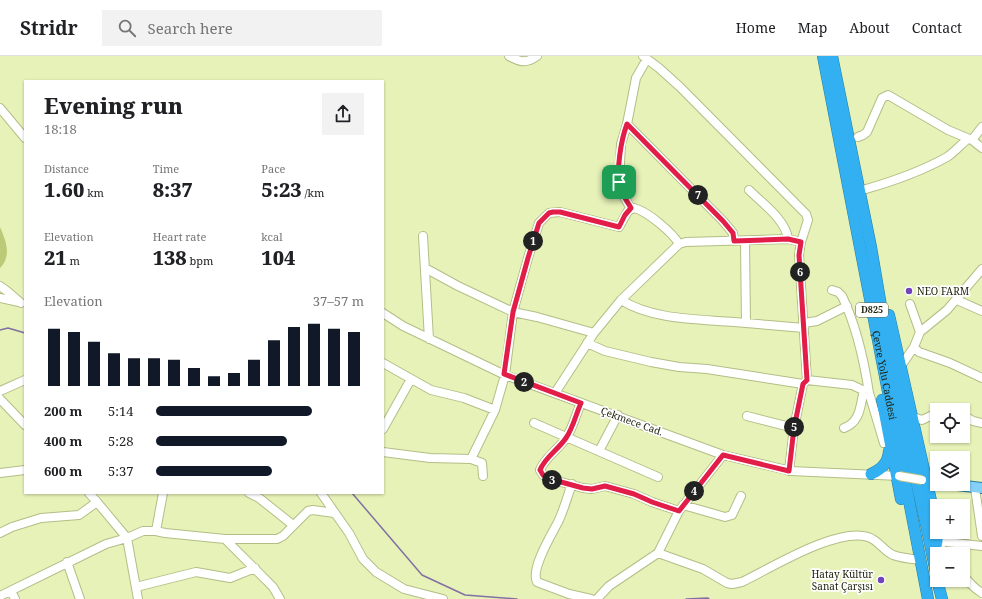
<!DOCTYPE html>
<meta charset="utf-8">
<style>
:root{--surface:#fff;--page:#f2f2f2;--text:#202124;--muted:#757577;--line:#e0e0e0;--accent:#111827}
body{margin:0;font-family:"Noto Serif",serif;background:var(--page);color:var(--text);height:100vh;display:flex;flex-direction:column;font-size:15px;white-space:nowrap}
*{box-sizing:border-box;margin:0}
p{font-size:13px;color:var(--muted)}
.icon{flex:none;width:22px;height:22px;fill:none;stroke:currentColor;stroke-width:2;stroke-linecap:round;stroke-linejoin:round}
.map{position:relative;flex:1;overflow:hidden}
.panel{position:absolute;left:24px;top:24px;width:360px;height:414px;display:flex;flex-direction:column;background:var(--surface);border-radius:0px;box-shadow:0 1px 3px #0004}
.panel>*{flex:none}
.controls{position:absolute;left:930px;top:347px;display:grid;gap:8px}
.controls a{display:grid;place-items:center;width:40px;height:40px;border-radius:0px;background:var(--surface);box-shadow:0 1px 3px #0004;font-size:20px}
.pin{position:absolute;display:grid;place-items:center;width:34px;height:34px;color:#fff;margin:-17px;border-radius:8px;box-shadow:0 2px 6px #0006}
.km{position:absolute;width:20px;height:20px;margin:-10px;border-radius:50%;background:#222;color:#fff;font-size:11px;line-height:20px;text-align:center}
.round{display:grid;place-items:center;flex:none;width:42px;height:42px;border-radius:0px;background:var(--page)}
.headline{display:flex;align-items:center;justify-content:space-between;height:68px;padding:0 20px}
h1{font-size:22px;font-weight:800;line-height:30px}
.metrics{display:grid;grid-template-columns:repeat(3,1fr);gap:6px;height:68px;padding:4px 20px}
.metrics div{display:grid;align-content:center}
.metrics b{font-size:20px;font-weight:800}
.metrics small{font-size:11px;font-weight:400}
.metrics p{font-size:11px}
.chart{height:112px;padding:8px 20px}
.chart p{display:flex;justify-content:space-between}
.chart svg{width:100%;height:72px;margin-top:4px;stroke:var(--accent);stroke-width:6}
ul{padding:0 20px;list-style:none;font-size:13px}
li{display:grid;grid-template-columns:64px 48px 1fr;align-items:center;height:30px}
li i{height:10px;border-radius:5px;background:var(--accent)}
header{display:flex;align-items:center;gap:24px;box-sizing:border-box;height:56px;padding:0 20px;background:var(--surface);border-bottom:1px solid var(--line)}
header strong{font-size:19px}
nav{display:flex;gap:22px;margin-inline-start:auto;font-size:14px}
.search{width:280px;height:36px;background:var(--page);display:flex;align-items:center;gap:10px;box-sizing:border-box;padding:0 14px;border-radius:0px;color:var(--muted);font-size:15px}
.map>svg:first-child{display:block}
.green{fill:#baca77}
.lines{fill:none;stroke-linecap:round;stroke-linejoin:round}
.stream{stroke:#8270a4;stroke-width:1.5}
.minor-casing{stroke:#b3be86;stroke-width:10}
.major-casing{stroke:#2b7ea1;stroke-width:12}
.highway-casing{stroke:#2b7ea1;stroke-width:12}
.minor{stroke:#fff;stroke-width:8}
.major{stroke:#84d0f7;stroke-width:10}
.highway{stroke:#32b0f2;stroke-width:11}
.minor-bridge-casing{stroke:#b3be86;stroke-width:10;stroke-linecap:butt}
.minor-bridge{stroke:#fff;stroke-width:8}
.route-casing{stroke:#fff;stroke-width:8}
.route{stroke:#e11d48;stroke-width:5}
.poi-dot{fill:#7244bb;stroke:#fff;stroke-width:1.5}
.labels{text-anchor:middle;stroke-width:3.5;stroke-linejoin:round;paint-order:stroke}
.shield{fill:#fff;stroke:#616354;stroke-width:1}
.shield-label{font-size:9px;font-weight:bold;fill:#1d200a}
.poi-label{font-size:10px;fill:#1d200a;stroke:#fff;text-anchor:start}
.street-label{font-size:10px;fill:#1d200a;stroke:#fff}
</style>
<header>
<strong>Stridr</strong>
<div class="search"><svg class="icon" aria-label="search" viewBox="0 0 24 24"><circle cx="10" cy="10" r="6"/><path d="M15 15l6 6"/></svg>Search here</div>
<nav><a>Home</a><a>Map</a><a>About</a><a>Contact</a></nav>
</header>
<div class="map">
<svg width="982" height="543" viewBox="0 0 982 543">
<rect width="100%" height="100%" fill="#e6f2b8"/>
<path class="green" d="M0,171C6,185 12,200 0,212Z"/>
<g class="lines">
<path class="stream" d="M0,274L8,272L25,277
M352,437L422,519L465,539L517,543
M686,543L708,542L709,543"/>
<g class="minor-casing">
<path id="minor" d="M509,0C520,6 526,8 537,0
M643,0L659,12L680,31L806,158L808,164L801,186L799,199L807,324
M0,52L25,82
M627,68L723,165L733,177L734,185
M858,81L863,79L867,76L882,42L888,39L948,74L972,84L982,92
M972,84L982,71
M866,133C894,125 922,115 947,101C955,96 961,88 968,83
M749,134C762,147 786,164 788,183
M631,153L622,137L619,126L621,88L627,68L636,22L647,3
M423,180L429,283
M745,186L746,267
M425,212L458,230L513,256L537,261L594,277
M0,230L7,235L21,247
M832,234L838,236L842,240C857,271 864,304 869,337
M0,242L19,246
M621,244C653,264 698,263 734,266C757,268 781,270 804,272
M957,244L982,255
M910,248L920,276
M383,257L403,270L505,319L723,399L791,415L899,420
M804,267L817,265L847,250
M587,287L605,295L651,306L679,311L707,313L803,328L807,324L852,329L869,337L884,387L889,386
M914,291L919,296L950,307L982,322
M383,307L431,334L464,342L495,354
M901,310L914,291L920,276L947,254L982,213
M0,335L25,324
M555,337L594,277L621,244L679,188L686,186L788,183L801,186
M0,343L25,369
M581,347C576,358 573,372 566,382C558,394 545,401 540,414L543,419L550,423L583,432L592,433L605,430L634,438L652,446L679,455
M963,359L973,365L982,367
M747,360L794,372
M913,361L922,364L937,357
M534,367L658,421
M844,372C861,366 860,349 864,334
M383,373L411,323
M599,395L618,359
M383,396L430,402L471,403L482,407L483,420
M471,403L495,354L505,319L513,256L528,202L539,167L549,157L560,156L619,171L628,155L634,152C647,155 673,177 679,188
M789,415L794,372L803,328
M0,417L25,414
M572,428C567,441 564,454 558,466C552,478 530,513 537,526L569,538L591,543
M975,432L982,480
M89,437L97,446
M249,437L259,442L293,469
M321,437L349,477L363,503L376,516L404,533L443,543
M683,449L725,461L732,459L741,440
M156,475L163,437
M0,477L12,471L41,462L79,459L97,446L127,482L138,543
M225,483H277L283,480L308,455L313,454L334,457
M937,485L982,490
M937,485L945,498
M658,497L703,513L727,527L732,528L742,526C771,512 837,471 868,481C878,484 884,495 893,499C901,502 912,503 920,504
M67,506L80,543
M963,518C968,526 974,532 982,537
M136,531L196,516L230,522L255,512
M11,535L15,543
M0,540L106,488L127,482L143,475H156L165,477L225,483L273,531L280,543
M597,543L609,530L658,497L679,455L723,399"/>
</g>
<g class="major-casing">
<path id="major" d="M927,425L937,426
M949,428L982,432"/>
</g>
<g class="highway-casing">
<g id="highway">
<path id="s1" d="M823,0L928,543"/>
<path d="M832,0L871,191L893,320L927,473L937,522"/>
<path d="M889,259L937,471"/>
<path d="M882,344L901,443"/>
<path d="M871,418C882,413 888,407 889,395"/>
<path d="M934,499L937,485V476"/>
<path d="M937,524L942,543"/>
</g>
</g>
<use href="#minor" class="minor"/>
<use href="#major" class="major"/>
<use href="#highway" class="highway"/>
<g class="minor-bridge-casing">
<path id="minor-bridge" d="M899,420L922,424"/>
</g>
<use href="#minor-bridge" class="minor-bridge"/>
</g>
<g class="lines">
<g class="route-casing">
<path id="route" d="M627,68L723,165L733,177L734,185L788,183L801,186L799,199L807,324L803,328L794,372L789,415L723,399L679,455L652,446L634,438L605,430L592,433L583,432L550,423L543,419L540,414C545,401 558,394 566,382C573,372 576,358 581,347L504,318L513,256L528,202L539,167L549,157L553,156H560L619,171L625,159L631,152C627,145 622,139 620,130C616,114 621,84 627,68Z"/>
</g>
<use href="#route" class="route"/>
</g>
<g class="poi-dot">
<circle cx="909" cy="235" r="4"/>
<circle cx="881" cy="524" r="4"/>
</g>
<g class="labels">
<rect class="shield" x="856" y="247" width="32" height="14" rx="3"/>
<g class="shield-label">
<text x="872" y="257">D825</text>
</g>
<g class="poi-label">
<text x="917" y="239">NEO FARM</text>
<text x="873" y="522" text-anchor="end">Hatay Kültür<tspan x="873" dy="12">Sanat Çarşısı</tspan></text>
</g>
<g class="street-label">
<text dy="4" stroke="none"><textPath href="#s1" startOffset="325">Çevre Yolu Caddesi</textPath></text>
<text transform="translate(632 365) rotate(20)" y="4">Çekmece Cad.</text>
</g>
</g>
</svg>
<div class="controls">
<a><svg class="icon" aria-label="locate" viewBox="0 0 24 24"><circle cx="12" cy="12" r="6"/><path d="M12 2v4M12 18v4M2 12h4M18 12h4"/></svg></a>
<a><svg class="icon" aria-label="layers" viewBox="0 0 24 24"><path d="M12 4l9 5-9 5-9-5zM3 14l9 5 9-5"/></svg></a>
<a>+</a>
<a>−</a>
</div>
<div class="pin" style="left:619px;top:126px;background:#1e9e55"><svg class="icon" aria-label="arrive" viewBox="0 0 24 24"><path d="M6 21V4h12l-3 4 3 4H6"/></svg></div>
<b class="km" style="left:533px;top:185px">1</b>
<b class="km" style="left:524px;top:326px">2</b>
<b class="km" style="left:552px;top:424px">3</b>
<b class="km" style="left:694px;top:435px">4</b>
<b class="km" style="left:794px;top:371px">5</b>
<b class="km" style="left:800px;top:216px">6</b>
<b class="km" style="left:698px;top:139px">7</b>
<section class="panel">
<div class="headline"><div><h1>Evening run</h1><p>18:18</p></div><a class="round"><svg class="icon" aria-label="share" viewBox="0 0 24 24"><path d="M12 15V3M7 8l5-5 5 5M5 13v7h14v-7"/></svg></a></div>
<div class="metrics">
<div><p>Distance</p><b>1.60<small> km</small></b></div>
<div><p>Time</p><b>8:37</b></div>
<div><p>Pace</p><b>5:23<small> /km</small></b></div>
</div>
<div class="metrics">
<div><p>Elevation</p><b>21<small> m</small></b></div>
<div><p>Heart rate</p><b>138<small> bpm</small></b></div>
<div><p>kcal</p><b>104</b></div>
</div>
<div class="chart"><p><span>Elevation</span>37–57 m</p>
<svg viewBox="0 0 160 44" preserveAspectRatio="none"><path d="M5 44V9M15 44V11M25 44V17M35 44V24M45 44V27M55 44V27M65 44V28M75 44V33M85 44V38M95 44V36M105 44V28M115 44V16M125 44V8M135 44V6M145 44V9M155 44V11"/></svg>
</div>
<ul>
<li><b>200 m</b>5:14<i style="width:75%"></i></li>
<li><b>400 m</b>5:28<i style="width:63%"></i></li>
<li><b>600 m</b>5:37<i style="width:56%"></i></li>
</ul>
</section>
</div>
